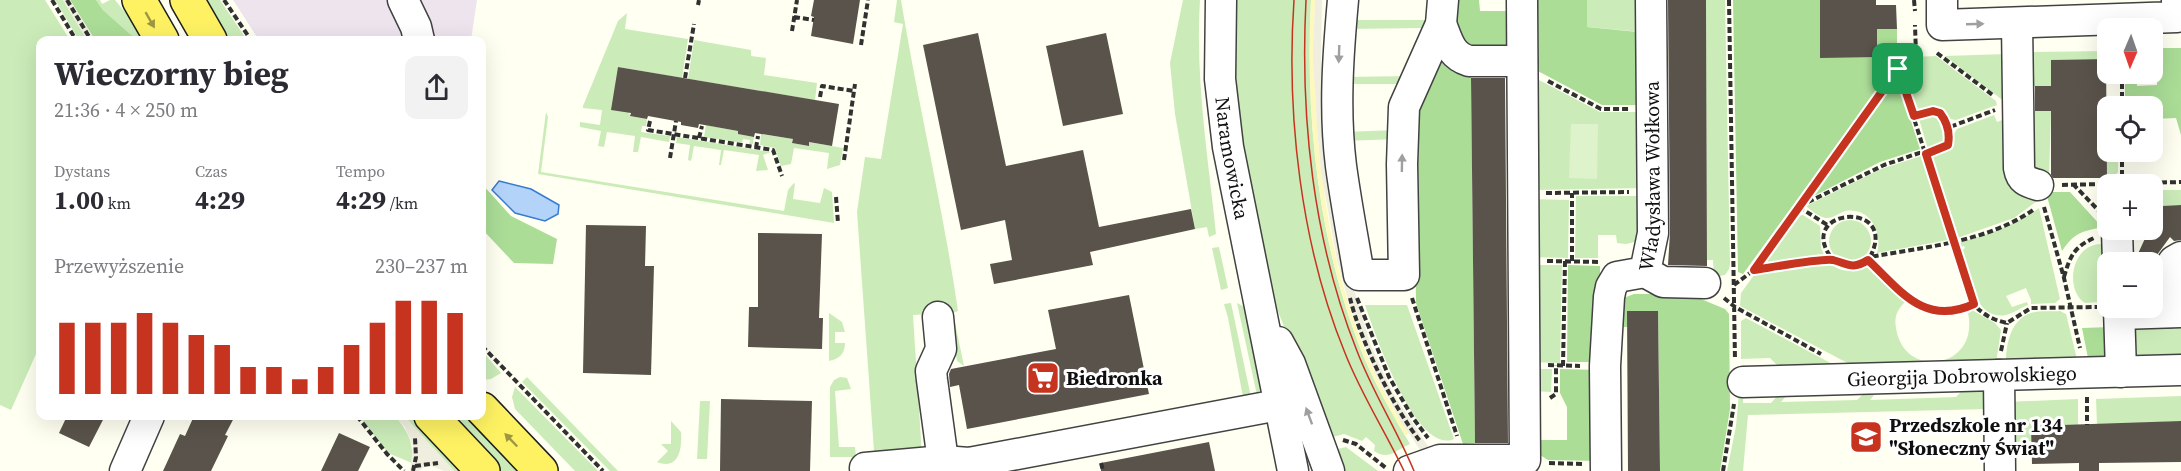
<!DOCTYPE html>
<html lang="pl">
<meta charset="utf-8">
<style>
:root{--surface:#fff;--page:#f2f2f3;--text:#2b2b33;--muted:#7c7c81;--accent:#c63420}
body{margin:0;font-family:"Source Serif 4",serif;background:var(--page);color:var(--text);height:100vh;display:flex;flex-direction:column;font-size:22px;white-space:nowrap}
*{box-sizing:border-box;margin:0}
p{font-size:20px;color:var(--muted)}
.icon{flex:none;width:33px;height:33px;fill:none;stroke:currentColor;stroke-width:2;stroke-linecap:round;stroke-linejoin:round}
.map{position:relative;flex:1;overflow:hidden}
.side{position:absolute;left:36px;top:36px;width:450px;height:384px;display:flex;flex-direction:column;background:var(--surface);border-radius:12px;box-shadow:0 6px 24px #0002}
.side>*{flex:none}
.needle{width:39px;rotate:182deg}
.fabs{position:absolute;left:2097px;top:18px;display:grid;gap:12px}
.fabs a{display:grid;place-items:center;width:66px;height:66px;border-radius:12px;background:var(--surface);box-shadow:0 6px 24px #0002;font-size:30px}
.pin{position:absolute;display:grid;place-items:center;width:51px;height:51px;color:#fff;margin:-26px;border-radius:12px;box-shadow:0 3px 9px #0006}
.round{display:grid;place-items:center;flex:none;width:63px;height:63px;border-radius:12px;background:var(--page)}
.headline{display:flex;align-items:center;justify-content:space-between;height:102px;padding:0 18px}
h1{font-size:33px;font-weight:700;line-height:45px}
.metrics{display:grid;grid-template-columns:repeat(3,1fr);gap:9px;height:102px;padding:6px 18px}
.metrics div{display:grid;align-content:center}
.metrics b{font-size:26px;font-weight:700}
.metrics small{font-size:16px;font-weight:400}
.metrics p{font-size:16px}
.chart{height:168px;padding:12px 18px}
.chart p{display:flex;justify-content:space-between}
.chart svg{width:100%;height:108px;margin-top:6px;stroke:var(--accent);stroke-width:6}
.map>svg:first-child{display:block}
.industrial{fill:#eee4ed}
.green{fill:#cbecb9}
.forest{fill:#abdd97}
.sand{fill:#fdf9bc}
.pitch{fill:#def2cb}
.plaza{fill:#f0efdf}
.water{fill:#b4d3f9;stroke:#377bd3;stroke-width:1.5}
.building{fill:#59534b}
.lines{fill:none;stroke-linecap:round;stroke-linejoin:round}
.minor-casing{stroke:#424242;stroke-width:33}
.major-casing{stroke:#202020;stroke-width:36}
.path{stroke:#313131;stroke-width:4;stroke-dasharray:6 3;stroke-linecap:butt}
.minor{stroke:#fff;stroke-width:30}
.major{stroke:#fef263;stroke-width:33}
.tram{stroke:#c63420;stroke-width:1.5}
.oneway{fill:#9e9741}
.oneway2{fill:#9f9f9f}
.route-casing{stroke:#fff;stroke-width:12}
.route{stroke:#c63420;stroke-width:8}
.labels{text-anchor:middle;stroke-width:6;stroke-linejoin:round;paint-order:stroke}
.street-label{font-size:20px;fill:#0f0f0f;stroke:#fff}
.poi-label{font-size:20px;font-weight:bold;fill:#0f0f0f;stroke:#fff;text-anchor:start}
</style>
<div class="map">
<svg width="2181" height="471" viewBox="0 0 2181 471">
<rect width="100%" height="100%" fill="#fffff2"/>
<path class="industrial" d="M233,0H477L471,40H259Z"/>
<path class="green" d="M0,0H45L70,40H40V345L11,410L0,405Z
M55,0H63L87,40H79Z
M96,0H100L102,4L110,0H115L148,40H137L103,10Z
M204,0H220L247,40H227Z
M897,0H901C918,104 943,207 958,311L953,313L964,366L957,361L947,303H937L928,314L913,315L922,456H880L874,451L857,212L865,157L881,159L903,24L894,22Z
M1183,0H1200C1195,78 1208,156 1216,234L1209,237L1207,227L1195,229L1175,114L1170,63Z
M1235,0H1311C1305,117 1318,241 1361,350C1374,383 1392,413 1410,444C1396,450 1388,461 1374,451L1375,445L1366,437L1362,441L1344,434L1329,438L1279,314L1270,289L1247,176L1234,74Z
M1587,0H1642V32L1587,27Z
M1706,0H1725L1730,264L1729,269L1725,275L1714,277L1713,260H1707Z
M627,13L625,29L688,39L682,78L618,67L630,116L647,119L646,126H642L641,132L670,136L669,142L641,137L638,152H633L635,136L607,132L604,147L598,146L601,131L580,127V122L600,125L602,110L583,108V106L618,21Z
M1347,20H1426L1425,28L1346,29Z
M694,40L751,50V56L766,58L764,75L817,83L815,100L688,79Z
M2107,51L2106,59L2052,60L2051,86H2030L2029,56L2034,52Z
M2007,54L2010,99H2001L1945,56Z
M1936,56L1996,101L1997,105L1956,120L1950,119L1945,112L1936,107L1917,111C1910,91 1898,74 1914,57Z
M1413,76L1409,84H1343V77Z
M1528,78L1539,80L1600,112H1646L1647,188L1534,190Z
M2030,111H2051L2049,179L2031,171Z
M546,112L548,117L541,172L784,211L788,190L793,184L795,183L793,199L820,203L824,188L832,192L834,223L538,174Z
M2106,114L2108,152H2118V172L2112,180H2109L2107,178Z
M1994,115L1997,122L2005,119L2012,188L2015,191L2036,196L2037,201L2014,218L1957,238L1932,157C1936,155 1942,154 1946,152C1954,146 1952,135 1957,129Z
M1932,116L1937,117L1945,139L1941,145L1928,149L1919,119Z
M706,125L738,131V134L754,137L753,144H749L750,140L743,139L742,143L704,137Z
M1397,130V139L1345,141L1344,132Z
M761,134L793,139L792,143L809,146V142L843,148L840,165L827,169L829,153L794,148L791,164L781,166L775,148L760,145Z
M677,137L771,152L763,155L768,170L756,171L759,155L724,150L721,165H719L721,150L694,146L691,161L688,160L690,145L676,143Z
M1921,156L1948,240L1877,253C1883,232 1870,207 1845,211C1839,213 1834,218 1827,218C1820,218 1812,211 1806,206L1881,169Z
M2157,190H2181V205L2162,206L2153,223V199Z
M1576,196H1647L1638,241L1626,244L1617,243L1616,235H1598V258H1575Z
M1529,199L1569,200L1568,258L1529,257Z
M2039,208L2060,299L2055,303L2031,304V300L2026,288L2006,296L2012,307L2027,302L2028,305C2020,308 2014,313 2006,315C1974,321 1968,273 1961,251L1965,248L1964,246L1960,247L1958,243C1987,235 2015,225 2039,208Z
M1803,215L1820,226L1821,248L1825,257L1761,266L1797,216Z
M1829 241a21 21 0 1 1 42 0a21 21 0 1 1-42 0Z
M2101,244L2105,246L2108,262L2107,296L2099,302L2085,303C2065,291 2070,245 2101,244Z
M1219,247L1228,288L1221,290L1212,248Z
M1829,262C1846,278 1853,266 1871,268L1905,302C1897,310 1894,317 1896,328C1904,381 1980,369 1968,313L1972,310L1995,323L2001,330L1996,363L1855,367L1740,306L1741,293L1757,271Z
M1529,265H1562L1560,363L1530,362Z
M1231,303L1252,402L1243,397L1228,318L1224,304Z
M1237,303L1247,308L1263,385L1257,395Z
M1365,305H1407L1454,439C1416,456 1374,331 1365,305Z
M2060,311L2066,314L2077,359L2006,362C2006,344 2011,319 2031,313C2040,310 2051,312 2060,311Z
M829,313L842,322L845,332H835V343H845C845,354 839,359 829,361Z
M1746,318L1851,374L1781,369L1770,358L1741,359V321Z
M2181,322V355L2128,358L2127,323Z
M482,351L501,373L491,379L482,380Z
M1531,369H1552L1551,392L1531,391Z
M527,377L618,471H610L522,382Z
M840,377L847,378L851,389L835,391L839,447H855L856,457H830V387L834,380Z
M1972,381L1986,389L1987,409L1748,415L1743,471H1727L1736,426L1739,393L1743,389V403H1771L1785,387H1794L1781,402L1857,400L1874,384H1883L1870,400L1956,397Z
M515,387L598,471H575L515,409L512,397Z
M2181,396V421L2097,425L2096,399Z
M2078,399V425L2032,441L2016,442V469L2006,462L2005,402Z
M700,401H710L707,459H697Z
M359,416H395C408,431 414,443 412,463L388,453Z
M404,416H415L466,471H454Z
M449,416H472L525,471H501Z
M671,421L681,432C682,447 680,471 657,462L668,451L661,444H671Z
M1346,447L1378,471H1343L1334,450Z"/>
<path class="forest" d="M70,0H96L103,10L137,40H95Z
M1455,0H1479L1480,11H1506V29H1516L1511,48L1457,46Z
M1528,0H1587V27L1638,32L1646,105H1602L1534,69Z
M1733,0H1820V57L1877,29H1897V63L1743,274L1738,272Z
M2153,48H2181V135L2176,118L2153,119L2152,106H2125V74H2137V86L2157,85V64H2153Z
M1444,51L1471,72L1475,443L1463,444L1416,303L1414,123L1431,76Z
M1898,81L1920,149L1880,162L1810,198L1894,82Z
M482,184L511,216L557,239L553,264L514,263L482,229Z
M2049,192H2070L2102,227C2081,232 2075,232 2062,251L2047,196Z
M1568,265L1600,266V362H1567Z
M1634,294H1689L1725,309L1729,314L1730,409L1720,471H1660L1658,311L1627,327H1613L1621,299Z
M2111,327L2112,357L2088,358L2082,328Z
M1560,369L1599,370L1600,461L1548,460L1540,455L1532,440H1567V407L1560,393Z"/>
<path class="sand" d="M1311,0H1315C1310,141 1327,314 1409,433L1405,436C1389,408 1373,380 1361,350C1318,240 1305,117 1311,0Z"/>
<path class="pitch" d="M1571,124H1598L1597,179L1569,178Z"/>
<path class="plaza" d="M63,0H70L95,40H87Z
M1315,0H1322L1321,56L1324,128L1345,259L1371,346L1393,393L1433,454L1425,457L1401,422L1375,373L1350,307L1337,260L1321,173L1317,128L1313,56Z
M395,416H404L454,471H444L431,466L424,467L419,471H410L413,446L405,427Z"/>
<path class="water" d="M499,181L531,189L559,205L558,214L545,221L515,213L492,190Z"/>
<path class="building" d="M814,0H860L853,44L811,36L814,17L811,16Z
M1668,0H1706L1707,266L1668,265L1670,233Z
M1820,0H1876V5H1896L1897,29H1877V57L1820,58Z
M978,33L1006,166L1083,150L1099,227L1191,209L1195,229L1090,252L1093,265L994,284L990,264L1012,260L1005,220L961,230L923,45Z
M1106,33L1123,114L1063,126L1046,46Z
M2106,59L2107,178H2053L2051,175V111H2035V86H2051V60Z
M618,67L839,104L832,146L809,142V146L792,143L793,139L755,133L754,137L738,134V131L699,124L698,128L681,125V122L648,116L647,119L630,116L631,113L611,110Z
M1471,78H1505L1508,443H1475Z
M2181,205V240L2174,241L2170,237L2154,259L2135,260L2149,230H2152V224L2162,206Z
M586,225L646,226L645,266H654L651,375L583,373Z
M758,233L822,234L819,318H823L822,349L748,347L749,307H758Z
M1129,295L1149,394L967,429L959,385L950,387L949,374L951,369L1056,349L1048,310Z
M1627,311H1658L1660,471H1628Z
M721,399L812,401L810,471H720Z
M67,416H105L89,447L59,433Z
M194,416H235L225,435L228,436L211,471H163L180,434L185,436Z
M2181,421V462L2099,463V471H2079V463L2032,464L2031,426Z
M339,433L370,447L358,471H321Z
M1209,442L1215,471H1101V463Z"/>
<g class="lines">
<g class="minor-casing">
<g id="minor">
<path d="M403,0L416,27L419,40"/>
<path id="s1" d="M1221,0L1220,79L1228,147L1293,471"/>
<path d="M1343,0C1338,55 1334,111 1341,166C1346,203 1353,239 1359,275H1404L1402,164L1404,107L1441,24L1443,0"/>
<path d="M1942,0V25L2177,17V0"/>
<path d="M2017,23L2019,168C2021,180 2027,182 2038,185"/>
<path d="M1441,24C1448,41 1450,55 1469,61H1522"/>
<path d="M2117,230L2118,262"/>
<path d="M1645,272L1663,282L1705,283"/>
<path d="M2119,308L2121,372"/>
<path d="M2170,312L2169,268L2174,261L2181,257"/>
<path d="M2120,314L2181,312"/>
<path d="M938,317L941,349L931,371L932,380L943,461"/>
<path d="M1278,342L1290,364L1329,471"/>
<path d="M1999,375L2000,471"/>
<path id="s2" d="M1743,382L2181,370"/>
<path d="M865,468L943,461L969,463L1278,405"/>
<path d="M125,471L149,416"/>
<path d="M1409,471L1440,460H1525L1522,0"/>
<path id="s3" d="M1606,471L1605,366L1609,297L1611,287L1617,277L1645,272L1653,233L1651,0"/>
</g>
</g>
<g class="major-casing">
<path id="major" d="M139,0L162,40
M187,0L210,40
M482,409L541,471
M431,416L483,471"/>
</g>
<path class="path" d="M52,0L76,40
M67,0L91,40
M224,0L251,40
M1729,0L1735,360
M1914,0L1915,11
M698,5L699,0
M794,17L814,20
M792,31L797,0
M861,45L868,0
M1937,53L1994,96
M1898,69L1974,305C1984,315 1993,320 2007,323L2031,308L2097,307
M2122,74V106
M685,78L694,24
M1548,81L1601,109H1630
M820,97L822,86L854,91
M1914,116L1933,111L1940,113L1947,128
M650,121L648,130L773,150L782,176
M699,138L702,126
M756,148L758,136
M2122,152V184
M1926,154L1948,145L1949,138L1947,128L1995,110
M670,158L676,121
M844,160L855,84
M2073,184L2101,213
M2062,185L2181,182
M1546,193L1629,192
M836,197L838,223
M1800,206L1884,165L1925,151
M1799,207L1829,226
M2044,207L2064,278L2080,348
M1870,257C1899,202 1804,207 1827,251C1836,268 1857,270 1870,257C1924,247 1987,242 2033,210
M1868,260C1900,290 1924,327 1974,305
M1547,261L1600,262
M1572,261V193
M1754,270L1832,260
M2064,277C2070,256 2074,247 2094,238
M1734,285L1754,270L1906,58L1916,54L1915,25
M1350,298C1360,340 1393,407 1420,441
M1357,298L1389,377L1413,418L1428,438
M1412,298L1457,436
M1724,298L1735,307L1821,354
M482,346L603,471
M2001,351L2007,323
M1548,365L1580,366
M1563,366L1565,261
M2087,397V425
M1550,398L1556,394V365
M357,416L387,454L404,471
M1343,440L1356,444L1386,468
M1101,463L1103,471
M1549,463L1584,464
M415,466L438,463
M413,471L416,457L415,438
M1723,471L1734,404"/>
<use href="#minor" class="minor"/>
<use href="#major" class="major"/>
<path class="tram" d="M1294,0C1286,115 1301,246 1345,353C1361,394 1385,431 1404,471
M1306,0C1300,117 1313,241 1357,351C1373,393 1397,430 1414,471"/>
</g>
<defs><path id="oneway-solid" d="M-6-.8H1V-3.2L6.5 0L1 3.2V.8H-6Z" transform="scale(1.5)"/></defs>
<g class="oneway">
<use href="#oneway-solid" transform="translate(150 20) rotate(60)"/>
<use href="#oneway-solid" transform="translate(511 440) rotate(-134)"/>
</g>
<g class="oneway2">
<use href="#oneway-solid" transform="translate(1975 24) rotate(-2)"/>
<use href="#oneway-solid" transform="translate(1339 54) rotate(92)"/>
<use href="#oneway-solid" transform="translate(1402 163) rotate(-89)"/>
<use href="#oneway-solid" transform="translate(1309 416) rotate(-110)"/>
</g>
<g class="lines">
<g class="route-casing">
<path id="route" d="M1898,69L1914,116L1933,111L1940,113C1947,122 1950,134 1948,145L1926,154L1974,304C1924,327 1900,290 1868,260C1852,270 1848,264 1833,260C1822,258 1768,268 1754,270Z"/>
</g>
<use href="#route" class="route"/>
</g>
<defs>
<g id="supermarket-square" transform="scale(1.725)"><rect x="-9" y="-9" width="18" height="18" rx="4" fill="#c63420" stroke="#fff"/><path d="M-6-5.5h2.5l.6 2H6L4.5 2H-2.5L-4.4-4H-6ZM-1.5 3.2a1.3 1.3 0 1 0 .1 0ZM3 3.2a1.3 1.3 0 1 0 .1 0Z" fill="#fff"/></g>
<g id="school-square" transform="scale(1.725)"><rect x="-9" y="-9" width="18" height="18" rx="4" fill="#c63420" stroke="#fff"/><path d="M0-5L7-2L0 1L-7-2ZM-4 1L0 2.5L4 1V4Q0 6-4 4Z" fill="#fff"/></g>
</defs>
<g fill-rule="evenodd">
<use href="#supermarket-square" x="1043" y="378"/>
<use href="#school-square" x="1866" y="437"/>
</g>
<g class="labels">
<g class="street-label">
<text dy="7" stroke="none"><textPath href="#s1" startOffset="159">Naramowicka</textPath></text>
<text dy="7" stroke="none"><textPath href="#s3" startOffset="321">Władysława Wołkowa</textPath></text>
<text dy="7" stroke="none"><textPath href="#s2" startOffset="219">Gieorgija Dobrowolskiego</textPath></text>
</g>
<g class="poi-label">
<text x="1066" y="385">Biedronka</text>
<text x="1889" y="432">Przedszkole nr 134<tspan x="1889" dy="23">"Słoneczny Świat"</tspan></text>
</g>
</g>
</svg>
<div class="fabs">
<a><svg class="needle" viewBox="-14 -14 28 28"><path d="M0-13l5 13h-10z" fill="#e53935"/><path d="M0 13l5-13h-10z" fill="#7c7c81"/></svg></a>
<a><svg class="icon" aria-label="locate" viewBox="0 0 24 24"><circle cx="12" cy="12" r="6"/><path d="M12 2v4M12 18v4M2 12h4M18 12h4"/></svg></a>
<a>+</a>
<a>−</a>
</div>
<div class="pin" style="left:1898px;top:69px;background:#1e9e55"><svg class="icon" aria-label="arrive" viewBox="0 0 24 24"><path d="M6 21V4h12l-3 4 3 4H6"/></svg></div>
<section class="side">
<div class="headline"><div><h1>Wieczorny bieg</h1><p>21:36 · 4 × 250 m</p></div><a class="round"><svg class="icon" aria-label="share" viewBox="0 0 24 24"><path d="M12 15V3M7 8l5-5 5 5M5 13v7h14v-7"/></svg></a></div>
<div class="metrics">
<div><p>Dystans</p><b>1.00<small> km</small></b></div>
<div><p>Czas</p><b>4:29</b></div>
<div><p>Tempo</p><b>4:29<small> /km</small></b></div>
</div>
<div class="chart"><p><span>Przewyższenie</span>230–237 m</p>
<svg viewBox="0 0 160 44" preserveAspectRatio="none"><path d="M5 44V15M15 44V15M25 44V15M35 44V11M45 44V15M55 44V20M65 44V24M75 44V33M85 44V33M95 44V38M105 44V33M115 44V24M125 44V15M135 44V6M145 44V6M155 44V11"/></svg>
</div>
</section>
</div>
